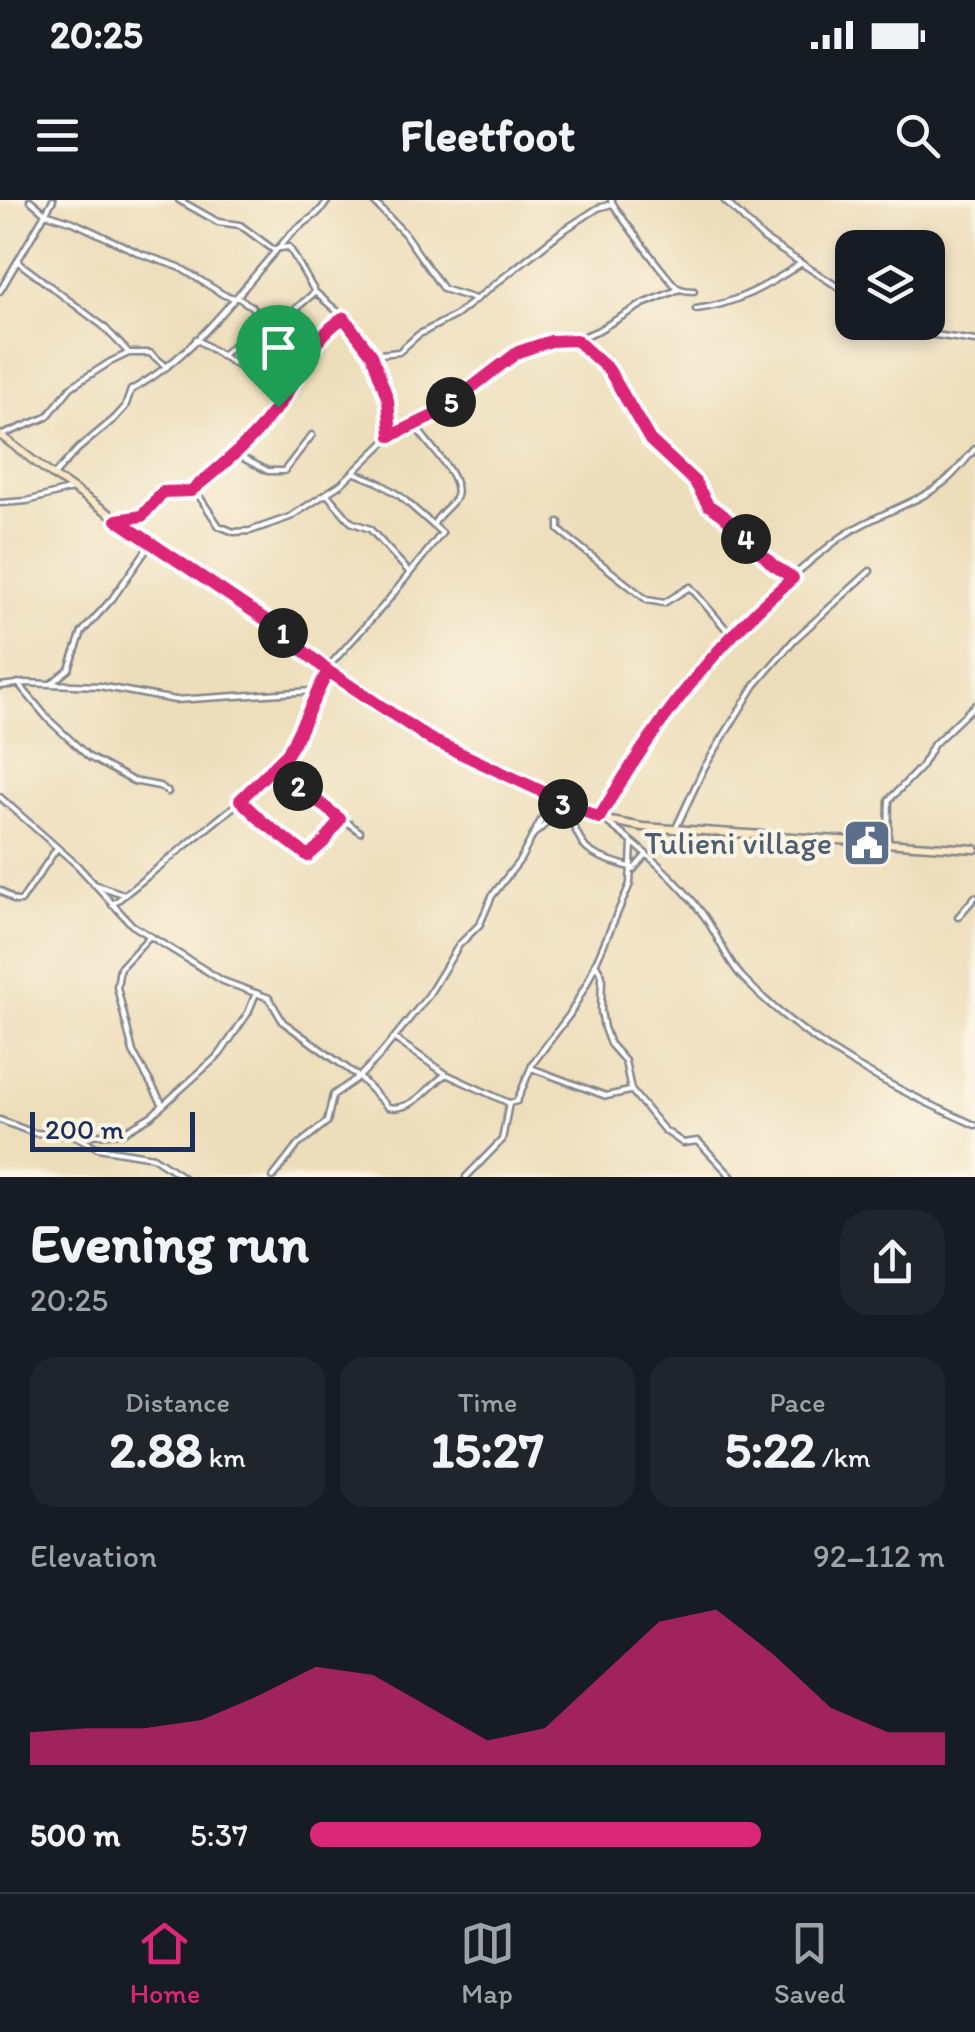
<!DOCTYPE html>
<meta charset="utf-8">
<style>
:root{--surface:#171b24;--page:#20242c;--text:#f1f3f6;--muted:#9ea1a6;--line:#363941;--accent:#db2777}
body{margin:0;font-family:Itim,sans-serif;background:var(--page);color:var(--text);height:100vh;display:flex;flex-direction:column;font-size:38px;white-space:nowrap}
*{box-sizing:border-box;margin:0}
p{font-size:32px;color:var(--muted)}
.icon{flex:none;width:55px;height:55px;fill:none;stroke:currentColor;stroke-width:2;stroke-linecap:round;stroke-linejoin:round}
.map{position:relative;height:977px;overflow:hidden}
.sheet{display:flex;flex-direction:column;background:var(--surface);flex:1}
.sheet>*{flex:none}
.buttons{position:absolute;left:835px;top:30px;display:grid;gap:20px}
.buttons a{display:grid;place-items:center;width:110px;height:110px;border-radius:20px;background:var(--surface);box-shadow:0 5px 15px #0003;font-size:50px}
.scale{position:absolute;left:30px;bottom:25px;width:165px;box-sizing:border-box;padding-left:10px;border:5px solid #1b2f5e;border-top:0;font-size:28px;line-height:35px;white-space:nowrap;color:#1b2f5e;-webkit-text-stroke:8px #fcf5e5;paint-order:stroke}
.pin{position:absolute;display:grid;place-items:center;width:85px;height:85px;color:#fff;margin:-102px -42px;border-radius:50% 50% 50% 0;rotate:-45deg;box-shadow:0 0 10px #0007}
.pin .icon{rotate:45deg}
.km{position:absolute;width:50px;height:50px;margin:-25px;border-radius:50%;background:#222;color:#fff;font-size:28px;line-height:50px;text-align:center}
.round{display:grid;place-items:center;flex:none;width:105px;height:105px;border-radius:30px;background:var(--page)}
.head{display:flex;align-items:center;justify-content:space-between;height:170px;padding:0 30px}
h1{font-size:55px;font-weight:800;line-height:75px}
.figures{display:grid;grid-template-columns:repeat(3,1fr);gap:15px;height:170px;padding:10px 30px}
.figures div{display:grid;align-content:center;border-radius:25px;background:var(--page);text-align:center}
.figures b{font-size:50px;font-weight:800}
.figures small{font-size:28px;font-weight:400}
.figures p{font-size:28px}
.chart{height:280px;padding:20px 30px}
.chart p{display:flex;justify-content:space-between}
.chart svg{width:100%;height:180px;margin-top:10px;fill:var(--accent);opacity:.7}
ul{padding:0 30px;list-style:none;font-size:32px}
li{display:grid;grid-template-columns:160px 120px 1fr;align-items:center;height:75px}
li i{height:25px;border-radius:12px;background:var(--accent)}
.status{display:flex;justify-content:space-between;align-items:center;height:70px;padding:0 50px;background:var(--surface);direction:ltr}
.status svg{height:28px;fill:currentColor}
header{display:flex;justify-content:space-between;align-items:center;height:130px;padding:0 30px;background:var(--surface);font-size:45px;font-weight:800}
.tab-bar{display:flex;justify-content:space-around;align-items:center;height:140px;border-top:2px solid var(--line);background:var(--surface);font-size:28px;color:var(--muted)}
.tab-bar a{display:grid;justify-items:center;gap:5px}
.tab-bar .current{color:var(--accent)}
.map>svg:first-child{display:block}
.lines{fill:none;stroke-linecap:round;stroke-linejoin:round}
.street-casing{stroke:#84868c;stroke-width:9}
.secondary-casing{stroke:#84868c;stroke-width:11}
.street{stroke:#fff;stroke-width:4}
.secondary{stroke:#fae7c3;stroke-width:6}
.route-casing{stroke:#fff;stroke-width:20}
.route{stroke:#db2777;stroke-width:12}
.labels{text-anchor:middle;stroke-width:8;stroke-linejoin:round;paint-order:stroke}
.service-label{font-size:32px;fill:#4e5e75;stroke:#fcf5e5;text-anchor:end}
</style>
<div class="status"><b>20:25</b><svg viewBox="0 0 49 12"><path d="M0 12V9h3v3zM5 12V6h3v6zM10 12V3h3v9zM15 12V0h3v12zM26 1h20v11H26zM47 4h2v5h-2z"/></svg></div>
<header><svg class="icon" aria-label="menu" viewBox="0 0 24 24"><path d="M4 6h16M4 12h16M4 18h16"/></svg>Fleetfoot<svg class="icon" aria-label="search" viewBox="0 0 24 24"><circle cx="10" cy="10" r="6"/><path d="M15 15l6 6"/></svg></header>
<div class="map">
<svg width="975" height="977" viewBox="0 0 975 977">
<rect width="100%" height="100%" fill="#fcf5e5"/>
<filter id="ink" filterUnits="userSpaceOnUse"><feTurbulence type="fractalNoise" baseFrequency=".01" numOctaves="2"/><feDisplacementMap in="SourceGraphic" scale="20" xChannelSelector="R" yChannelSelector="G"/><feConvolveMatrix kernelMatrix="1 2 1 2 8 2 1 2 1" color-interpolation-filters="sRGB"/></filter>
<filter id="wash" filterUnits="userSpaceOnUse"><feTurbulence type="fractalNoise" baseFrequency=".0048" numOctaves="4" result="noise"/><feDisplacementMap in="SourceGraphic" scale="40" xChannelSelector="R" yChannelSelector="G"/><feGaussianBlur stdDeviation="2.25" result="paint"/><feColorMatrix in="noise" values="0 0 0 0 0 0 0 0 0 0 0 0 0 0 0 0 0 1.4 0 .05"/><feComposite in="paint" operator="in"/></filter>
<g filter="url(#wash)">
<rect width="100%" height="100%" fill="#eddebb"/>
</g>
<g filter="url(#ink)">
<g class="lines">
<g class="street-casing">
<path id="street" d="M30,0L45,13L73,22L141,54L179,67L224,95L235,98
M179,0L218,22L240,25L274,50
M372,0L404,33L443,89L475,99
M611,0C615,10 672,85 678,88C682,90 690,91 694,91
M724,0L764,39L852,96
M280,48L289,47L315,92L345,118L372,155L387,200L391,236
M18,62L103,126L129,153
M0,91L53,0
M237,97L251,106L270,131
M696,109C734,105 769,85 800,64
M896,122L928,134L975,141
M196,139L247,172L278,207
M575,140L609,171L650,241L695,282L707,305L723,315L773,365L793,378
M372,155L399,152L418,135L456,115L561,32L598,8L612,4
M221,156L239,141L270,131L314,93
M415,225C425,243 468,281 454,300C448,309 439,313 434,324
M0,236L47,217L71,187L110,162L129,153H150L167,167
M237,253C248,235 266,222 279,206C284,200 286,192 289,185C301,163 322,130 345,118
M53,276L78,249L114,219L125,207L131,190C195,156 240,90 288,37C301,22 318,18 328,0
M191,291L235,254L268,271H284L312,235
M327,294L351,322L370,329L410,373
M0,303L27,301L72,289
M122,319L142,316L159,294L175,289L191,291L199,296L219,326L234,332L250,331L290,317L341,284L391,236L437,214L506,159L551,141L575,140L597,131L643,104L680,89
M559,322V330L565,335L647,400L664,403L690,387L733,437
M329,466L385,404L442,333L400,296L378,282L353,272
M53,482L69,469L82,432L112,399L152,342
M18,483L49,520L89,557L133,581L159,586L168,592
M0,486L25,483L99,486L175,500L313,491
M276,568L360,632
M0,597L77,665L132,725L223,781L269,798L283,822L359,877L388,907C413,912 428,887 446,874
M240,600L263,622L308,656L325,641L340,619
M599,618C660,513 738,415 836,341C868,316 911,307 943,283C955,274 965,260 975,249
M608,623C643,650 676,678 702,713C718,734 725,759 743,778C806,845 892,888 975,925
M675,630L704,568L755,485L794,440L870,371
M535,633C542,629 547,620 554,618C575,612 576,639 587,649C599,659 618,663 633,668
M888,640L889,600L921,567L934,544L975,505
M633,670L646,655
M94,684L123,694
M0,690L15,701H21L57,648
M112,705L232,608L280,563L294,543L316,491L328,471
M958,717L975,697
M149,737L120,768L117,787L133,852L163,905
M595,763L602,775L601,811L604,828L610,844L625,861L631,890L664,930L683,943L698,941L732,977
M395,839L446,874L509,903L517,901L533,863L570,814L587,783L630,684L632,643
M531,868L606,896L630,891
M0,920L34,933L75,936L98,948L153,957L183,977
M75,936L122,933L151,916L220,854L248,813L256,793
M273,977L298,945L327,922L333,895L359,877L380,855L428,796L459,745L480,724L492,696L520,660L552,599
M466,977L502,940L509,903"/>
</g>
<g class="secondary-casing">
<path id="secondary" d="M0,235L51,274L264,418L374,505L430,539L577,610L605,620L643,627L975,649"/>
</g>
<use href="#street" class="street"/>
<use href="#secondary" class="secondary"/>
</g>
</g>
<g class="lines" filter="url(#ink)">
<g class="route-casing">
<path id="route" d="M278,207C269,215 265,223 257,232C238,253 214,272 191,291L163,292L142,316L117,320L266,420L328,471L288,553L240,600L263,622L308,656L325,641L340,619L276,568C301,542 309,502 328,471L430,539L599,618C651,529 713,445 793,378L773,365L723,315L708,305L695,282L650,240L609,170L576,140L551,141L518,152L437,214L391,236L388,200L372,155L344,118C312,136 298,179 278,207"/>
</g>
<use href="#route" class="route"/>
</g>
<defs>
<g id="civic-square" transform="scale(2.5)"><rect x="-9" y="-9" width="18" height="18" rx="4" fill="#5c6f8a" stroke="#fcf5e5"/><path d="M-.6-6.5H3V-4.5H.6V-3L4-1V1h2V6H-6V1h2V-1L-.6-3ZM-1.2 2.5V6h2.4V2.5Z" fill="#fff"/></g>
</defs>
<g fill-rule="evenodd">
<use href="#civic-square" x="867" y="643"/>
</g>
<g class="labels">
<g class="service-label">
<text x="832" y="654">Tulieni village</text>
</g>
</g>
</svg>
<div class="buttons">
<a><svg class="icon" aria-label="layers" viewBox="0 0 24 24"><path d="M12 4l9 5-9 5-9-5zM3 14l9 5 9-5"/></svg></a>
</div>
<div class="scale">200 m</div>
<div class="pin" style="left:278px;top:207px;background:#1e9e55"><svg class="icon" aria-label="arrive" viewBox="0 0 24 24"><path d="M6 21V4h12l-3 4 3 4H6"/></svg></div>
<b class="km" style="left:283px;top:433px">1</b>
<b class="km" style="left:298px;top:586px">2</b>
<b class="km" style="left:563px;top:604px">3</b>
<b class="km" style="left:746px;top:339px">4</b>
<b class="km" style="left:451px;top:202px">5</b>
</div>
<section class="sheet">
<div class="head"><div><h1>Evening run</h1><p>20:25</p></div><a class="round"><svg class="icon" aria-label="share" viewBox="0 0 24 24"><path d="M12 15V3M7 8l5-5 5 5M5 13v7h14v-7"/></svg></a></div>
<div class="figures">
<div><p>Distance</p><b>2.88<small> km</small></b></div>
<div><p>Time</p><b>15:27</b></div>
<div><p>Pace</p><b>5:22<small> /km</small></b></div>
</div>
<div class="chart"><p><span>Elevation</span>92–112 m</p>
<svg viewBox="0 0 160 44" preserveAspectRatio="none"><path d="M0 44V36L10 35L20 35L30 33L40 27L50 20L60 22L70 30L80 38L90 35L100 22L110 9L120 6L130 17L140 30L150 36L160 36V44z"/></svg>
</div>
<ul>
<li><b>500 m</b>5:37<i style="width:71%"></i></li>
</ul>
</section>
<nav class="tab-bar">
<a class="current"><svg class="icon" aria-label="home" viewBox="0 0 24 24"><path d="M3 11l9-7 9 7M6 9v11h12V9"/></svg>Home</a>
<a><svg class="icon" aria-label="map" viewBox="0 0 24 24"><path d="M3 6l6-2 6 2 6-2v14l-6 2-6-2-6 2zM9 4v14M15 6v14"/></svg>Map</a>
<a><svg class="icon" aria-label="saved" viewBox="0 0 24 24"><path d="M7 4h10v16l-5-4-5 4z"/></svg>Saved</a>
</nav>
